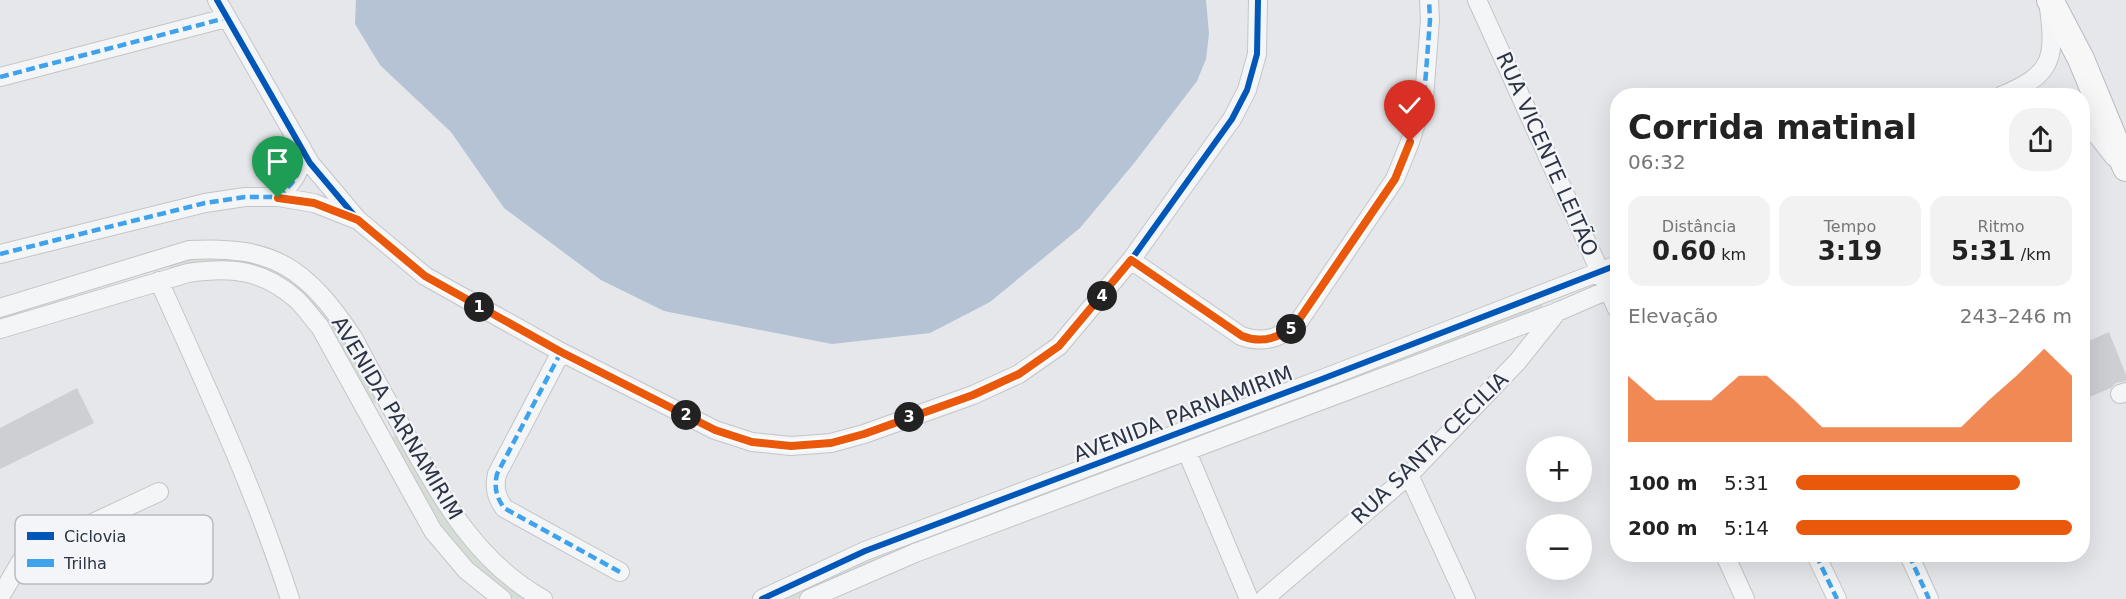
<!DOCTYPE html>
<html lang="pt">
<meta charset="utf-8">
<style>
:root{--surface:#fff;--page:#f2f2f2;--text:#222;--muted:#767676;--accent:#ea580c}
body{margin:0;font-family:"DejaVu Sans",sans-serif;background:var(--page);color:var(--text);height:100vh;display:flex;flex-direction:column;font-size:22px;white-space:nowrap}
*{box-sizing:border-box;margin:0}
p{font-size:20px;color:var(--muted)}
.icon{flex:none;width:33px;height:33px;fill:none;stroke:currentColor;stroke-width:2;stroke-linecap:round;stroke-linejoin:round}
.map{position:relative;flex:1;overflow:hidden}
.side{position:absolute;left:1610px;top:88px;width:480px;height:474px;display:flex;flex-direction:column;background:var(--surface);border-radius:24px;box-shadow:0 6px 24px #0002}
.side>*{flex:none}
.buttons{position:absolute;left:1526px;top:436px;display:grid;gap:12px}
.buttons a{display:grid;place-items:center;width:66px;height:66px;border-radius:50%;background:var(--surface);box-shadow:0 6px 24px #0002;font-size:30px}
.pin{position:absolute;display:grid;place-items:center;width:51px;height:51px;color:#fff;margin:-62px -26px;border-radius:50% 50% 50% 0;rotate:-45deg;box-shadow:0 0 6px #0007}
.pin .icon{rotate:45deg}
.km{position:absolute;width:30px;height:30px;margin:-15px;border-radius:50%;background:#222;color:#fff;font-size:16px;line-height:30px;text-align:center}
.round{display:grid;place-items:center;flex:none;width:63px;height:63px;border-radius:24px;background:var(--page)}
.headline{display:flex;align-items:center;justify-content:space-between;height:102px;padding:0 18px}
h1{font-size:33px;font-weight:700;line-height:45px}
.figures{display:grid;grid-template-columns:repeat(3,1fr);gap:9px;height:102px;padding:6px 18px}
.figures div{display:grid;align-content:center;border-radius:15px;background:var(--page);text-align:center}
.figures b{font-size:26px;font-weight:700}
.figures small{font-size:16px;font-weight:400}
.figures p{font-size:16px}
.chart{height:168px;padding:12px 18px}
.chart p{display:flex;justify-content:space-between}
.chart svg{width:100%;height:108px;margin-top:6px;fill:var(--accent);opacity:.7}
ul{padding:0 18px;list-style:none;font-size:20px}
li{display:grid;grid-template-columns:96px 72px 1fr;align-items:center;height:45px}
li i{height:15px;border-radius:8px;background:var(--accent)}
.map>svg:first-child{display:block}
.green{fill:#d5ddd6}
.water{fill:#b5c3d4}
.building{fill:#cecfd2}
.lines{fill:none;stroke-linecap:round;stroke-linejoin:round}
.minor-casing{stroke:#c3c5c8;stroke-width:20}
.highway-casing{stroke:#b7babf;stroke-width:28}
.minor{stroke:#f4f5f6;stroke-width:18}
.highway{stroke:#f7f7f8;stroke-width:26}
.quiet{stroke:#3ea3ec;stroke-width:4.5;stroke-dasharray:9 4.5;stroke-linecap:butt}
.cycleway-casing{stroke:#f3f5f8;stroke-width:10}
.cycleway{stroke:#0057b8;stroke-width:6}
.route-casing{stroke:#fff;stroke-width:12}
.route{stroke:#ea580c;stroke-width:8}
.labels{text-anchor:middle;stroke-width:4.5;stroke-linejoin:round;paint-order:stroke}
.street-label{font-size:21px;fill:#2b3344;stroke:#f3f5f8}
.key{fill:#f3f5f8;stroke:#b7bbc2;stroke-width:1.5}
.key-label{font-size:16px;fill:#2b3344}
</style>
<div class="map">
<svg width="2126" height="599" viewBox="0 0 2126 599">
<rect width="100%" height="100%" fill="#e5e7ea"/>
<path class="green" d="M231,256L279,269L323,303L382,400L373,404L334,335L275,277L170,273L168,264L200,257Z
M1542,303L1543,311L839,579L796,599H776L834,571Z
M399,434C419,469 437,508 462,540C479,563 504,583 527,599C521,599 514,599 509,598C502,594 496,588 491,583C446,543 420,489 390,438Z"/>
<path class="water" d="M356,0H1206L1209,34L1206,59L1197,81L1135,162L1080,228L990,302L930,333L832,344L664,311L601,280L504,208L451,132L380,65L355,24Z"/>
<path class="building" d="M2109,332L2126,375V381L2116,383L2111,388L2082,400V344Z
M77,388L94,423L0,469V428Z"/>
<g class="lines">
<g class="minor-casing">
<path id="minor" d="M217,0L310,163L358,220L425,276L561,352L715,430L752,442L791,446L831,443L864,434L973,395L1019,374L1059,346L1131,260L1232,119L1247,90L1257,54L1258,0
M1477,0L1617,309
M0,77L226,18
M2001,96C2051,75 2056,61 2049,8
M2082,116L2114,157
M278,197C295,180 301,173 302,148
M0,254L205,203L245,197H278L314,203L357,220
M1131,260L1241,336C1263,344 1280,338 1297,324L1395,179L1410,142L1424,98L1430,20L1429,0
M159,281C206,386 255,490 290,599
M0,308L189,250C275,245 307,269 354,339C371,372 389,404 407,436C442,500 478,563 543,599
M0,329L188,273C230,267 261,269 295,298C304,306 312,318 320,327L433,531L466,570L502,599
M561,352L497,474C494,488 496,496 504,508L620,572
M2120,394L2126,392
M1187,452L1249,599
M1409,475L1466,599
M1725,555L1745,599
M1816,555L1837,599
M1909,555L1929,599
M0,597L21,561L37,549L159,492
M762,599L865,551L1322,379L1617,265
M809,599L915,553L1557,312L1617,286
M1264,599L1409,475L1518,361L1558,311"/>
</g>
<g class="highway-casing">
<path id="highway" d="M2050,0L2081,59L2126,168"/>
</g>
<use href="#minor" class="minor"/>
<use href="#highway" class="highway"/>
<path class="quiet" d="M0,77L226,18
M278,197C294,182 301,175 302,151
M0,254L205,203L245,197H278L314,203L353,218
M1131,260L1241,336C1263,344 1280,338 1297,324L1395,179L1410,142L1424,98L1430,20L1429,0
M561,352L497,474C494,488 496,496 504,508L620,572
M1816,555L1837,599
M1909,555L1929,599"/>
<g class="cycleway-casing">
<path id="cycleway" d="M217,0L310,163L358,220L425,276L561,352L715,430L752,442L791,446L831,443L864,434L973,395L1019,374L1059,346L1131,260L1232,119L1247,90L1257,54L1258,0
M762,599L865,551L1322,379L1617,265"/>
</g>
<use href="#cycleway" class="cycleway"/>
</g>
<g class="lines">
<g class="route-casing">
<path id="route" d="M278,198L314,203L358,220L425,276L561,352L715,430L752,442L791,446L831,443L864,434L973,395L1019,374L1059,346L1131,260L1242,336C1262,344 1280,338 1296,324L1395,179L1410,142"/>
</g>
<use href="#route" class="route"/>
</g>
<g class="labels">
<g class="street-label">
<text transform="translate(1547 154) rotate(66)" y="7">RUA VICENTE LEITÃO</text>
<text transform="translate(1183 414) rotate(-21)" y="7">AVENIDA PARNAMIRIM</text>
<text transform="translate(397 418) rotate(59)" y="7">AVENIDA PARNAMIRIM</text>
<text transform="translate(1430 448) rotate(-44)" y="7">RUA SANTA CECILIA</text>
</g>
</g>
<rect x="15" y="515" width="198" height="69" rx="9" class="key"/>
<rect x="27" y="532" width="27" height="8" fill="#0057b8"/>
<rect x="27" y="559" width="27" height="8" fill="#3ea3ec"/>
<g class="key-label">
<text x="64" y="542">Ciclovia</text>
<text x="64" y="569">Trilha</text>
</g>
</svg>
<div class="buttons">
<a>+</a>
<a>−</a>
</div>
<div class="pin" style="left:278px;top:198px;background:#1e9e55"><svg class="icon" aria-label="arrive" viewBox="0 0 24 24"><path d="M6 21V4h12l-3 4 3 4H6"/></svg></div>
<div class="pin" style="left:1410px;top:142px;background:#d93025"><svg class="icon" aria-label="check" viewBox="0 0 24 24"><path d="M5 12l5 5 9-10"/></svg></div>
<b class="km" style="left:479px;top:307px">1</b>
<b class="km" style="left:686px;top:415px">2</b>
<b class="km" style="left:909px;top:417px">3</b>
<b class="km" style="left:1102px;top:296px">4</b>
<b class="km" style="left:1291px;top:329px">5</b>
<section class="side">
<div class="headline"><div><h1>Corrida matinal</h1><p>06:32</p></div><a class="round"><svg class="icon" aria-label="share" viewBox="0 0 24 24"><path d="M12 15V3M7 8l5-5 5 5M5 13v7h14v-7"/></svg></a></div>
<div class="figures">
<div><p>Distância</p><b>0.60<small> km</small></b></div>
<div><p>Tempo</p><b>3:19</b></div>
<div><p>Ritmo</p><b>5:31<small> /km</small></b></div>
</div>
<div class="chart"><p><span>Elevação</span>243–246 m</p>
<svg viewBox="0 0 160 44" preserveAspectRatio="none"><path d="M0 44V17L10 27L20 27L30 27L40 17L50 17L60 27L70 38L80 38L90 38L100 38L110 38L120 38L130 27L140 17L150 6L160 17V44z"/></svg>
</div>
<ul>
<li><b>100 m</b>5:31<i style="width:81%"></i></li>
<li><b>200 m</b>5:14<i style="width:100%"></i></li>
</ul>
</section>
</div>
